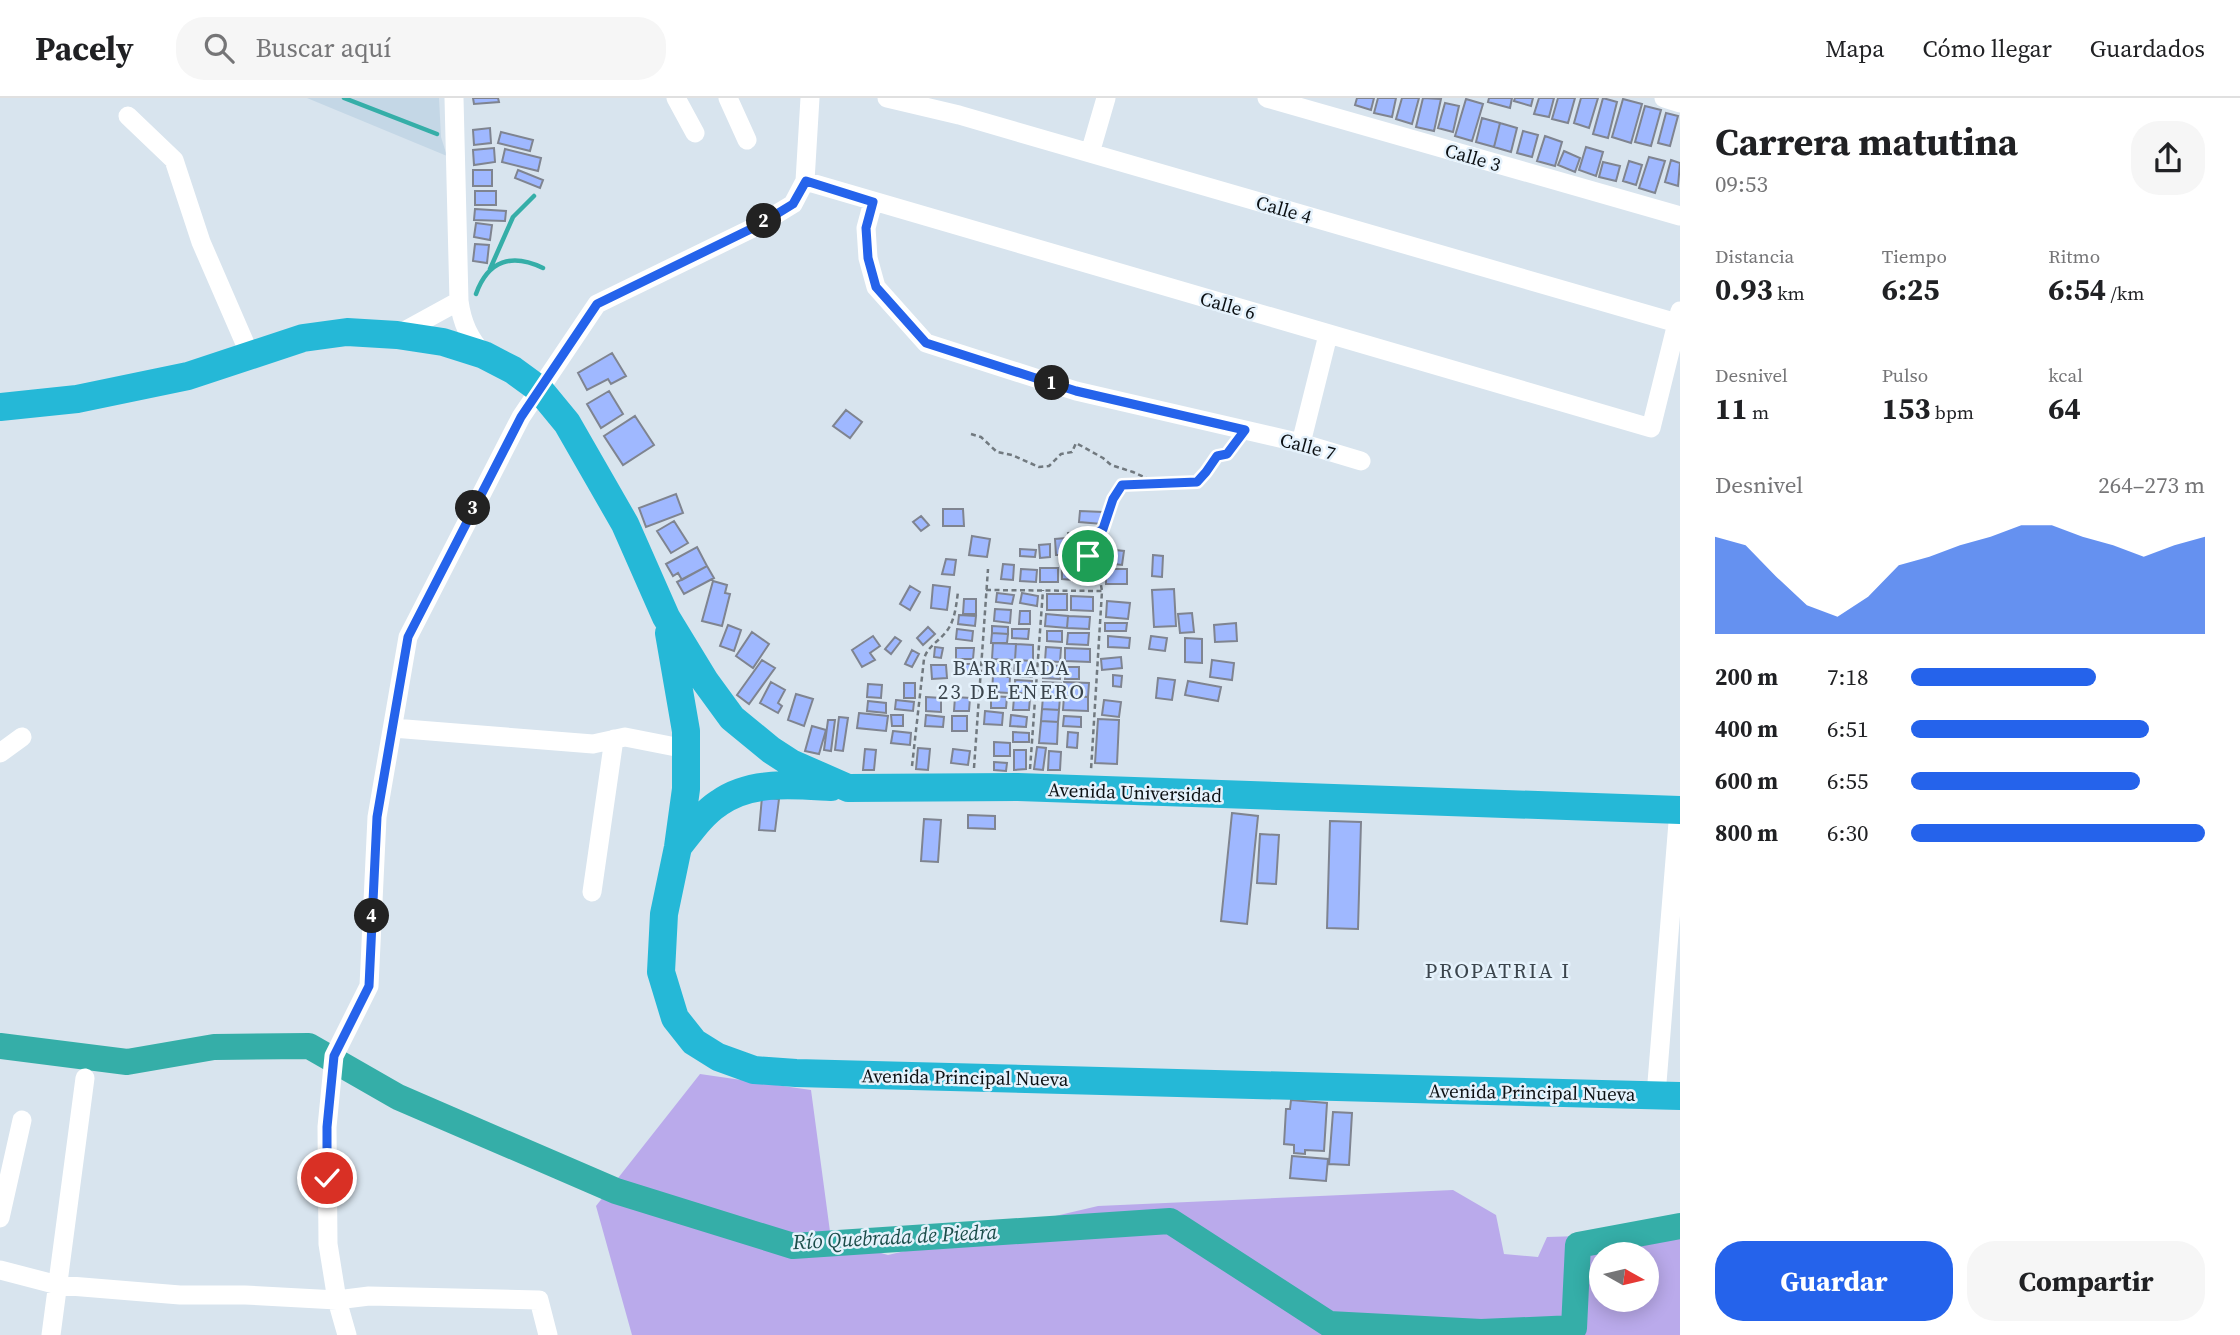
<!DOCTYPE html>
<html lang="es">
<meta charset="utf-8">
<style>
:root{--surface:#fff;--page:#f6f6f6;--text:#202124;--muted:#757577;--line:#e0e0e0;--accent:#2563eb}
body{margin:0;font-family:"Source Serif 4",serif;background:var(--page);color:var(--text);height:100vh;display:flex;flex-direction:column;font-size:26px;white-space:nowrap}
*{box-sizing:border-box;margin:0}
p{font-size:23px;color:var(--muted)}
.icon{flex:none;width:38px;height:38px;fill:none;stroke:currentColor;stroke-width:2;stroke-linecap:round;stroke-linejoin:round}
.map{position:relative;flex:1;overflow:hidden}
.sheet{display:flex;flex-direction:column;background:var(--surface);width:560px}
.sheet>*{flex:none}
.needle{width:46px;rotate:98deg}
.buttons{position:absolute;left:1589px;top:1144px;display:grid;gap:14px}
.buttons a{display:grid;place-items:center;width:70px;height:70px;border-radius:50%;background:var(--surface);box-shadow:0 4px 18px #0003;font-size:35px}
.pin{position:absolute;display:grid;place-items:center;width:60px;height:60px;color:#fff;margin:-30px;border:4px solid #fff;border-radius:50%;box-shadow:0 2px 7px #0007}
.km{position:absolute;width:35px;height:35px;margin:-18px;border-radius:50%;background:#222;color:#fff;font-size:19px;line-height:35px;text-align:center}
.round{display:grid;place-items:center;flex:none;width:74px;height:74px;border-radius:28px;background:var(--page)}
.overview{display:flex;align-items:center;justify-content:space-between;height:119px;padding:0 35px}
h1{font-size:38px;font-weight:700;line-height:52px}
.metrics{display:grid;grid-template-columns:repeat(3,1fr);gap:10px;height:119px;padding:7px 35px}
.metrics div{display:grid;align-content:center}
.metrics b{font-size:30px;font-weight:700}
.metrics small{font-size:19px;font-weight:400}
.metrics p{font-size:19px}
.chart{height:196px;padding:14px 35px}
.chart p{display:flex;justify-content:space-between}
.chart svg{width:100%;height:126px;margin-top:7px;fill:var(--accent);opacity:.7}
.action{display:flex;gap:14px;margin-top:auto;padding:14px 35px}
.action a{flex:1;height:80px;border-radius:28px;background:var(--accent);color:#fff;font-size:28px;font-weight:700;line-height:80px;text-align:center}
.action a+a{background:var(--page);color:var(--text)}
ul{padding:0 35px;list-style:none;font-size:23px}
li{display:grid;grid-template-columns:112px 84px 1fr;align-items:center;height:52px}
li i{height:18px;border-radius:9px;background:var(--accent)}
header{display:flex;align-items:center;gap:42px;box-sizing:border-box;height:98px;padding:0 35px;background:var(--surface);border-bottom:2px solid var(--line)}
header strong{font-size:33px}
nav{display:flex;gap:38px;margin-inline-start:auto;font-size:24px}
.search{width:490px;height:63px;background:var(--page);display:flex;align-items:center;gap:18px;box-sizing:border-box;padding:0 24px;border-radius:28px;color:var(--muted);font-size:26px}
main{display:flex;flex:1;min-height:0}
.map>svg:first-child{display:block}
.built{fill:#c4d7e6}
.green{fill:#baaaeb;fill-rule:evenodd}
.lines{fill:none;stroke-linecap:round;stroke-linejoin:round}
.stream{stroke:#35aea8;stroke-width:4.5}
.river{stroke:#35aea8;stroke-width:26}
.building{fill:#9fb8ff;stroke:#7f8490;stroke-width:2}
.path{stroke:#71797f;stroke-width:2.5;stroke-dasharray:5 3.5;stroke-linecap:butt}
.minor{stroke:#fff;stroke-width:19}
.highway{stroke:#25b8d7;stroke-width:28}
.route-casing{stroke:#fff;stroke-width:14}
.route{stroke:#2563eb;stroke-width:9}
.labels{text-anchor:middle;stroke-width:5;stroke-linejoin:round;paint-order:stroke}
.street-label{font-size:19px;fill:#0c1013;stroke:#e5f2fc}
.neighbourhood-label{font-size:21px;letter-spacing:2px;fill:#3b454d;stroke:#e5f2fc}
.water-label{font-size:21px;font-style:italic;fill:#1b4d4a;stroke:#e5f2fc}
</style>
<header>
<strong>Pacely</strong>
<div class="search"><svg class="icon" aria-label="search" viewBox="0 0 24 24"><circle cx="10" cy="10" r="6"/><path d="M15 15l6 6"/></svg>Buscar aquí</div>
<nav><a>Mapa</a><a>Cómo llegar</a><a>Guardados</a></nav>
</header>
<main>
<div class="map">
<svg width="1680" height="1237" viewBox="0 0 1680 1237">
<rect width="100%" height="100%" fill="#d8e4ee"/>
<path class="built" d="M307,0H439L441,39L447,58Z"/>
<path class="green" d="M700,976L811,992L831,1141L888,1157L1098,1108L1453,1092L1496,1117L1504,1156L1538,1159L1547,1139L1680,1135V1237H632L596,1108ZM1601,1157H1647V1202H1601Z"/>
<g class="lines">
<path class="stream" d="M344,0L437,36
M490,171L513,119L534,98
M476,196C488,162 512,155 543,170"/>
<path class="river" d="M0,948L127,964L214,949L309,948L398,999L616,1093L793,1148L1170,1123L1329,1226L1481,1234L1574,1230L1578,1147L1680,1128"/>
</g>
<path class="building" d="M473,0H498L499,4L474,6Z
M1357,0H1374L1371,12L1355,7Z
M1378,0H1396L1392,19L1374,15Z
M1402,0H1419L1412,26L1396,21Z
M1423,0L1441,1L1434,33L1416,29Z
M1489,0H1512L1510,10L1488,4Z
M1515,0H1533L1531,8L1514,3Z
M1539,0H1554L1549,19L1534,16Z
M1558,0H1575L1568,25L1552,21Z
M1581,0H1598L1589,30L1574,25Z
M1603,0L1617,4L1608,40L1593,36Z
M1466,1L1483,6L1472,43L1455,38Z
M1623,1L1642,6L1631,45L1612,39Z
M1445,5L1459,8L1453,34L1438,30Z
M1645,8L1661,12L1651,48L1635,44Z
M1666,15L1678,18L1670,48L1658,45Z
M1482,20L1500,25L1494,49L1476,44Z
M1500,25L1517,30L1511,54L1494,49Z
M490,30L491,45L474,47L473,32Z
M1523,33L1538,37L1532,59L1517,55Z
M501,34L533,42L530,53L498,45Z
M1545,38L1562,44L1555,68L1537,63Z
M1586,49L1603,54L1596,78L1579,72Z
M494,50L495,64L474,67L473,52Z
M505,51L541,60L538,73L502,64Z
M1564,53L1580,60L1575,74L1558,67Z
M1649,59L1665,63L1655,95L1639,90Z
M1671,62L1680,65L1678,88L1665,84Z
M1629,63L1642,67L1636,87L1623,83Z
M1603,64L1620,68L1616,83L1599,79Z
M473,72H492V88H473Z
M518,72L543,82L540,90L515,80Z
M475,93H496V107H475Z
M475,111L506,113L505,123L474,122Z
M476,125L492,127L490,142L474,139Z
M475,146L489,147L487,165L473,163Z
M612,255L626,278L611,286L608,281L587,292L578,275Z
M609,293L623,316L601,330L587,306Z
M846,312L862,324L850,340L833,328Z
M635,318L654,347L623,367L604,338Z
M676,396L683,415L646,429L639,410Z
M943,411H963L964,428H943Z
M1080,413L1103,414L1102,426L1079,424Z
M921,418L929,427L921,433L913,424Z
M674,423L688,445L671,455L657,433Z
M1076,432H1087L1088,446H1076Z
M972,438L990,441L987,459L969,457Z
M1066,440V457H1056L1055,441Z
M1050,446V459L1040,460L1039,447Z
M697,449L707,468L682,482L678,475L673,478L666,466Z
M1020,451L1036,452L1035,459L1020,458Z
M1106,451L1124,453L1122,467L1105,465Z
M1153,457L1163,458L1162,479L1152,478Z
M946,461L956,462L954,477L942,476Z
M1003,466L1014,467L1013,482L1001,481Z
M1062,466H1073V482L1062,481Z
M1074,467L1090,468L1089,484L1073,483Z
M707,468L714,480L684,496L677,484Z
M1040,470H1058V484H1040Z
M1021,471L1037,472L1036,484L1020,483Z
M1106,471H1127V486H1106Z
M713,483L727,487L725,495L730,496L722,528L702,523Z
M933,487L950,489L947,512L931,510Z
M910,488L920,494L910,512L900,506Z
M1174,491L1176,528L1154,529L1152,492Z
M997,495L1014,497L1012,506L996,504Z
M1022,495L1038,498L1037,508L1020,505Z
M1047,496H1067V512H1047Z
M1071,498L1093,499V513L1071,512Z
M964,501H976V516H963Z
M1107,503L1130,505L1128,521L1106,519Z
M995,511L1011,512L1010,525L994,523Z
M1020,513H1030V526H1019Z
M1192,515L1194,534L1180,535L1178,516Z
M1046,516L1068,518L1067,530L1045,528Z
M959,517L976,518L975,528L958,526Z
M1068,518L1090,519L1089,531L1067,530Z
M1105,525H1127L1126,533H1105Z
M1236,525L1237,543L1215,544L1214,527Z
M728,527L741,532L734,553L720,548Z
M992,528L1008,529V536L992,535Z
M928,529L935,536L923,547L917,540Z
M957,531L973,533L972,543L956,541Z
M1012,531H1029L1028,541L1012,540Z
M1047,533H1062V544L1047,543Z
M752,534L769,546L753,570L736,558Z
M992,535L1008,536L1007,545H991Z
M1068,535H1089L1088,547L1067,546Z
M873,538L880,548L870,555L875,562L862,569L852,552Z
M1108,538L1130,540L1129,550L1108,549Z
M1151,538L1167,540L1165,553L1149,551Z
M895,539L901,543L891,556L885,551Z
M1185,540L1202,541V565L1185,564Z
M993,545L1016,546L1015,562L992,561Z
M1016,546L1033,547V563L1015,562Z
M935,549L943,550L941,560L934,559Z
M1046,549L1061,550L1060,564L1045,563Z
M956,550H974L973,561H956Z
M1065,550L1090,551V564L1065,563Z
M912,552L919,556L912,569L905,566Z
M1121,559L1122,570L1102,572L1101,561Z
M762,562L775,570L749,606L737,597Z
M1015,562L1033,563L1032,579L1014,578Z
M1212,562L1234,565L1232,582L1210,579Z
M994,564L1011,565L1010,579L993,578Z
M961,566H973V575H961Z
M931,567H946L947,580L932,581Z
M1044,567L1061,568L1060,581L1043,580Z
M1065,569H1079V581H1065Z
M1113,577L1122,578L1121,589L1113,588Z
M993,578L1010,579L1009,595L992,594Z
M1158,580L1175,582L1172,602L1156,600Z
M1015,582L1032,583V595H1015Z
M1188,583L1221,589L1218,603L1185,597Z
M771,584L785,592L778,605L782,608L778,615L760,605Z
M1043,584L1061,585L1060,599L1043,598Z
M1064,584L1089,585L1088,599L1064,598Z
M904,585H915V600H904Z
M868,586L882,587L881,600L867,599Z
M796,596L813,601L804,628L788,622Z
M991,598L1007,599L1006,610H991Z
M1043,598L1060,599L1059,612L1042,611Z
M1064,598L1088,599V613L1063,612Z
M926,599L941,600V614L926,613Z
M955,599L970,600L969,613H954Z
M1014,599L1030,600L1029,612H1013Z
M896,602L914,604L913,613L895,611Z
M1104,602L1121,604L1119,619L1102,617Z
M868,603L886,605V615L867,613Z
M1042,611L1059,612L1058,624L1041,623Z
M985,613L1003,615L1002,627L984,626Z
M859,615L888,618L886,633L857,630Z
M891,617H903V628H892Z
M926,617L944,619L943,629L925,628Z
M1011,617L1027,619L1026,629L1010,628Z
M952,618H967V633H952Z
M1064,618L1081,619V629L1063,628Z
M839,619L848,620L843,653L835,652Z
M1098,621L1119,622L1117,666L1095,665Z
M828,622H835L831,653L824,652Z
M1041,623L1058,624L1057,646L1039,645Z
M812,628L826,632L819,656L805,653Z
M893,633L911,635L910,647L891,645Z
M1013,634L1029,635V644H1013Z
M1068,634L1078,635L1077,650L1067,649Z
M994,644L1010,645V658H994Z
M1037,649L1046,650L1043,672L1034,671Z
M918,650L930,651L928,672L916,671Z
M865,651L876,652L874,672H863Z
M953,651L970,653L968,667L951,665Z
M1014,652H1026V671L1014,672Z
M1049,653L1061,654L1060,672H1048Z
M994,664L1007,665L1006,673L994,672Z
M762,699L779,701L775,733L759,732Z
M1232,715L1258,718L1247,826L1221,823Z
M968,717L995,718V731L968,730Z
M924,721L941,722L938,764L921,763Z
M1330,723L1361,724L1358,831L1327,830Z
M1260,736L1279,737L1276,786L1257,785Z
M1291,1002L1327,1005L1324,1053L1305,1052V1056L1294,1055V1047L1284,1046L1286,1011H1290Z
M1333,1014L1352,1015L1349,1067L1329,1066Z
M1292,1058L1328,1061L1326,1083L1290,1080Z"/>
<g class="lines">
<path class="path" d="M971,336L981,339L997,354L1012,357L1039,369L1049,368L1061,356L1072,354L1076,345L1103,360L1111,367L1133,374L1155,384
M1068,434L1073,450L1097,464L1102,493L1091,672
M1088,458L1096,436L1103,431L1113,401L1122,387L1197,384L1217,358L1227,356L1235,347
M986,492L1102,493
M912,668L924,561C927,549 938,544 946,534C955,523 956,508 958,494
M974,670L988,471
M1030,671L1043,492"/>
<path class="minor" d="M454,0L459,203C462,225 469,240 484,257
M676,0L695,35
M728,0L747,42
M887,0L959,17L1680,226
M1267,0L1680,118
M1664,0L1680,5
M128,18L174,62L201,144L250,257
M1090,55L1106,0
M805,83L1651,330L1680,213
M873,104L866,130L868,160L876,189L926,245L1076,293L1301,345L1361,363
M397,237L459,203
M1301,345L1328,237
M393,630L593,646L625,639L686,651
M0,655L22,639
M592,794L614,641
M1656,997L1679,712
M0,1120L22,1022
M0,1172L58,1187L180,1197H245L337,1202L369,1198L539,1202L548,1237
M51,1237L85,980
M347,1237L337,1202L328,1146L327,1029L334,958L369,888L377,719L408,539L521,319L597,206L757,128L793,106L805,83L810,0"/>
<path class="highway" d="M0,309L77,301L188,278L303,240L347,234L397,237L443,244L484,257L513,272L539,291L567,325L625,426L666,519L705,583L732,620L771,652L791,665L848,690L1018,689L1680,712
M669,535L686,633V691L678,749L664,816L661,874L675,920L694,944L718,959L754,972L796,975L1680,998
M678,749C690,734 702,716 719,705C751,682 794,687 831,689"/>
</g>
<g class="lines">
<g class="route-casing">
<path id="route" d="M327,1080V1029L334,958L369,888L377,719L408,539L521,319L597,206L757,128L793,106L806,83L873,104L866,130L868,160L876,189L926,245L1076,293L1245,332L1227,356L1217,358L1206,374L1197,384L1122,387L1113,401L1103,431L1096,436L1088,458"/>
</g>
<use href="#route" class="route"/>
</g>
<g class="labels">
<g class="street-label">
<text transform="translate(1473 59) rotate(16)" y="7">Calle 3</text>
<text transform="translate(1284 111) rotate(16)" y="7">Calle 4</text>
<text transform="translate(1228 207) rotate(16)" y="7">Calle 6</text>
<text transform="translate(1308 348) rotate(15)" y="7">Calle 7</text>
<text transform="translate(1135 694) rotate(2)" y="7">Avenida Universidad</text>
<text transform="translate(965 979) rotate(1)" y="7">Avenida Principal Nueva</text>
<text transform="translate(1532 994) rotate(1)" y="7">Avenida Principal Nueva</text>
</g>
<g class="neighbourhood-label">
<text x="1012" y="577">BARRIADA<tspan x="1012" dy="24">23 DE ENERO</tspan></text>
<text x="1498" y="880">PROPATRIA I</text>
</g>
<g class="water-label">
<text transform="translate(895 1139) rotate(-3)" y="7">Río Quebrada de Piedra</text>
</g>
</g>
</svg>
<div class="buttons">
<a><svg class="needle" viewBox="-14 -14 28 28"><path d="M0-13l5 13h-10z" fill="#e53935"/><path d="M0 13l5-13h-10z" fill="#757577"/></svg></a>
</div>
<div class="pin" style="left:1088px;top:458px;background:#1e9e55"><svg class="icon" aria-label="arrive" viewBox="0 0 24 24"><path d="M6 21V4h12l-3 4 3 4H6"/></svg></div>
<div class="pin" style="left:327px;top:1080px;background:#d93025"><svg class="icon" aria-label="check" viewBox="0 0 24 24"><path d="M5 12l5 5 9-10"/></svg></div>
<b class="km" style="left:1052px;top:285px">1</b>
<b class="km" style="left:764px;top:123px">2</b>
<b class="km" style="left:473px;top:410px">3</b>
<b class="km" style="left:372px;top:818px">4</b>
</div>
<section class="sheet">
<div class="overview"><div><h1>Carrera matutina</h1><p>09:53</p></div><a class="round"><svg class="icon" aria-label="share" viewBox="0 0 24 24"><path d="M12 15V3M7 8l5-5 5 5M5 13v7h14v-7"/></svg></a></div>
<div class="metrics">
<div><p>Distancia</p><b>0.93<small> km</small></b></div>
<div><p>Tiempo</p><b>6:25</b></div>
<div><p>Ritmo</p><b>6:54<small> /km</small></b></div>
</div>
<div class="metrics">
<div><p>Desnivel</p><b>11<small> m</small></b></div>
<div><p>Pulso</p><b>153<small> bpm</small></b></div>
<div><p>kcal</p><b>64</b></div>
</div>
<div class="chart"><p><span>Desnivel</span>264–273 m</p>
<svg viewBox="0 0 160 44" preserveAspectRatio="none"><path d="M0 44V10L10 13L20 24L30 34L40 38L50 31L60 20L70 17L80 13L90 10L100 6L110 6L120 10L130 13L140 17L150 13L160 10V44z"/></svg>
</div>
<ul>
<li><b>200 m</b>7:18<i style="width:63%"></i></li>
<li><b>400 m</b>6:51<i style="width:81%"></i></li>
<li><b>600 m</b>6:55<i style="width:78%"></i></li>
<li><b>800 m</b>6:30<i style="width:100%"></i></li>
</ul>
<div class="action"><a>Guardar</a><a>Compartir</a></div>
</section>
</main>
